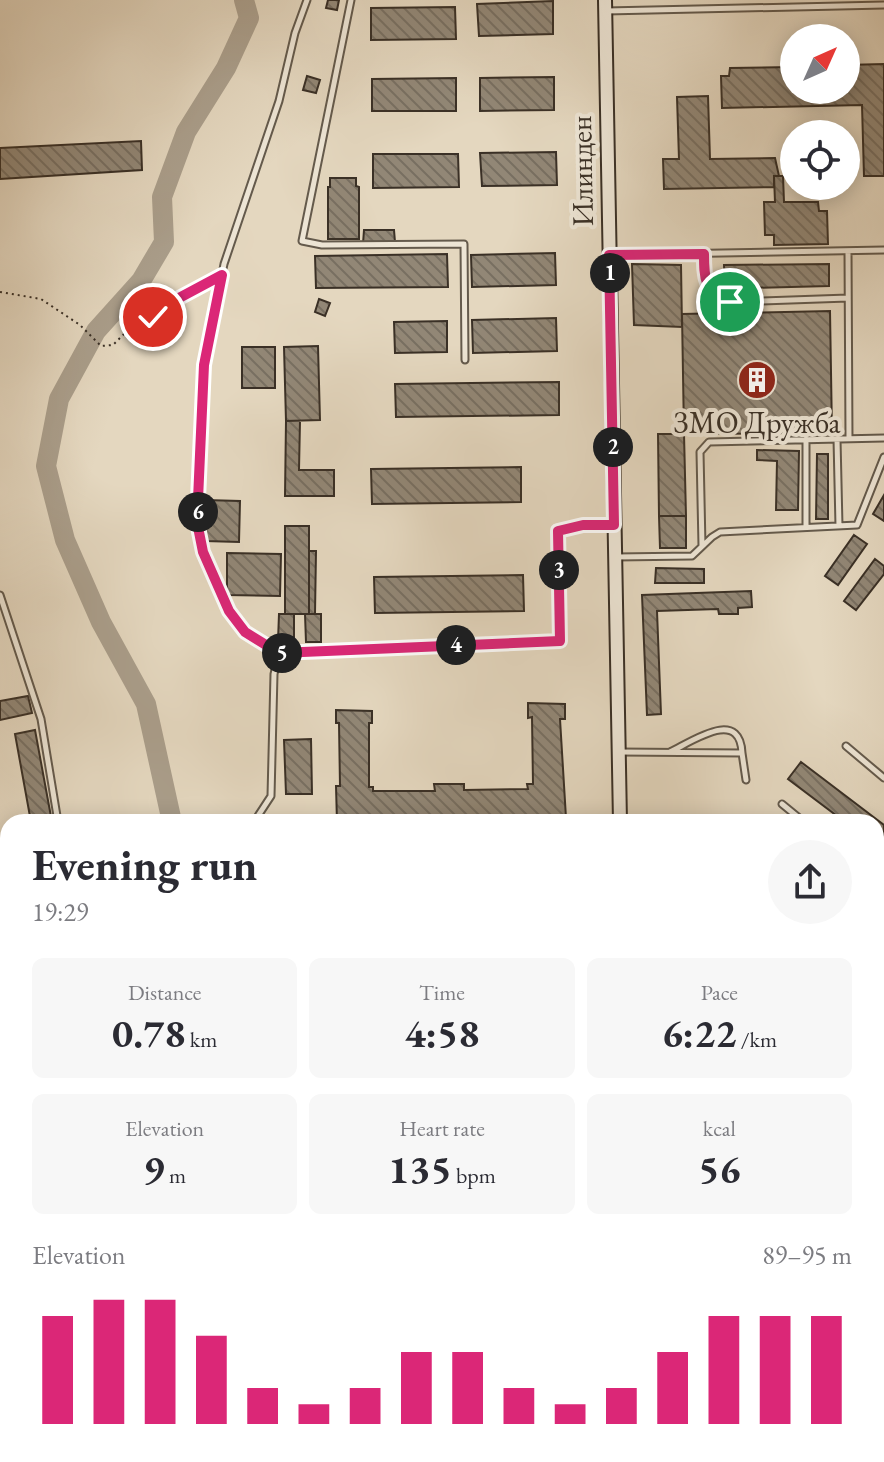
<!DOCTYPE html>
<meta charset="utf-8">
<style>
:root{--surface:#fff;--page:#f7f7f7;--text:#2b2b33;--muted:#7c7c81;--accent:#db2777}
body{margin:0;font-family:"EB Garamond",serif;background:var(--page);color:var(--text);height:100vh;display:flex;flex-direction:column;font-size:30px;white-space:nowrap}
*{box-sizing:border-box;margin:0}
p{font-size:26px;color:var(--muted)}
.icon{flex:none;width:44px;height:44px;fill:none;stroke:currentColor;stroke-width:2;stroke-linecap:round;stroke-linejoin:round}
.map{position:relative;flex:1;overflow:hidden}
.drawer{position:absolute;left:0px;top:814px;width:884px;height:648px;display:flex;flex-direction:column;background:var(--surface);border-radius:24px 24px 0 0;box-shadow:0 4px 20px #0003}
.drawer>*{flex:none}
.needle{width:52px;rotate:45deg}
.controls{position:absolute;left:780px;top:24px;display:grid;gap:16px}
.controls a{display:grid;place-items:center;width:80px;height:80px;border-radius:50%;background:var(--surface);box-shadow:0 4px 20px #0003;font-size:40px}
.pin{position:absolute;display:grid;place-items:center;width:68px;height:68px;color:#fff;margin:-34px;border:4px solid #fff;border-radius:50%;box-shadow:0 2px 8px #0007}
.km{position:absolute;width:40px;height:40px;margin:-20px;border-radius:50%;background:#222;color:#fff;font-size:22px;line-height:40px;text-align:center}
.round{display:grid;place-items:center;flex:none;width:84px;height:84px;border-radius:42px;background:var(--page)}
.summary{display:flex;align-items:center;justify-content:space-between;height:136px;padding:0 32px}
h1{font-size:44px;font-weight:700;line-height:60px}
.figures{display:grid;grid-template-columns:repeat(3,1fr);gap:12px;height:136px;padding:8px 32px}
.figures div{display:grid;align-content:center;border-radius:12px;background:var(--page);text-align:center}
.figures b{font-size:40px;font-weight:700}
.figures small{font-size:22px;font-weight:400}
.figures p{font-size:22px}
.chart{height:224px;padding:16px 32px}
.chart p{display:flex;justify-content:space-between}
.chart svg{width:100%;height:144px;margin-top:8px;stroke:var(--accent);stroke-width:6}
.map>svg:first-child{display:block}
.lines{fill:none;stroke-linecap:round;stroke-linejoin:round}
.river{stroke:#aa9e8b;stroke-width:20}
.building{fill:url(#building-back-hatch);stroke:#3a3026;stroke-width:2}
.lane-casing{stroke:#645a4c;stroke-width:9}
.street-casing{stroke:#645a4c;stroke-width:13}
.secondary-casing{stroke:#3a3026;stroke-width:16}
.path{stroke:#3a3026;stroke-width:2;stroke-dasharray:2 4;stroke-linecap:butt}
.lane{stroke:#ede5d5;stroke-width:5}
.street{stroke:#ede5d5;stroke-width:9}
.secondary{stroke:#ede5d5;stroke-width:12}
.route-casing{stroke:#fff;stroke-width:16}
.route{stroke:#db2777;stroke-width:10}
.labels{text-anchor:middle;stroke-width:8;stroke-linejoin:round;paint-order:stroke}
.street-label{font-size:30px;fill:#3a3026;stroke:#ede5d5}
.poi-label{font-size:30px;fill:#3a3026;stroke:#ede5d5}
</style>
<div class="map">
<svg width="884" height="1462" viewBox="0 0 884 1462">
<defs>
<pattern id="building-back-hatch" width="6" height="6" patternUnits="userSpaceOnUse" patternTransform="scale(2)"><rect width="6" height="6" fill="#928776"/><path d="M-1 5l2 2M0 0l6 6M5-1l2 2" fill="none" stroke="#786f61"/></pattern>
</defs>
<rect width="100%" height="100%" fill="#e4d7bf"/>
<filter id="stains"><feTurbulence type="fractalNoise" baseFrequency=".0025" numOctaves="4"/><feColorMatrix values="0 0 0 0 .2 0 0 0 0 .09 0 0 0 0 .02 0 0 0 .5 -.17"/></filter>
<radialGradient id="worn" r=".72"><stop offset=".6" stop-color="#630" stop-opacity="0"/><stop offset="1" stop-color="#630" stop-opacity=".3"/></radialGradient>
<g class="lines">
<path class="river" d="M172,822L146,704L101,622L65,540L46,466L59,399L96,331L141,281L164,242L162,197L186,132L226,68L249,18L244,0
M124,1462L127,1454"/>
</g>
<path class="building" d="M328,0H339L337,10L326,8Z
M553,1V34L479,36L477,4Z
M455,7L456,39L371,40V8Z
M884,64V176H864L862,105L722,108L721,76H729L730,68L794,67V90H846V65Z
M307,76L320,80L316,93L303,90Z
M554,77V110L480,111V78Z
M456,78V111H372V79Z
M708,96L710,159L775,158L779,176H774V187L664,189L663,159H679L677,97Z
M141,141L142,170L0,179V148Z
M556,152L557,185L482,186L480,153Z
M373,154H458L459,187L373,188Z
M774,176H783L784,202H818L819,211H827L828,244L774,245V235H765L764,202H775Z
M330,178H356V186L359,187V239H328V187H330Z
M364,230H394L395,242L363,244Z
M555,253L556,285L472,287L471,255Z
M447,254L448,287L316,288L315,256Z
M632,264L681,265L682,327L634,325Z
M829,264V286L747,288V294H725L724,265Z
M319,299L330,303L325,316L315,312Z
M830,311L832,433L684,434L682,314Z
M556,318L557,351L473,353L472,320Z
M447,321V352L395,353L394,322Z
M318,346L320,420L286,421L284,347Z
M242,347H275V388H242Z
M559,382V415L396,417L395,384Z
M286,421H300L299,470H334V496H285Z
M658,434H684L686,516H659Z
M757,450L799,451L798,510H776L777,461L757,460Z
M817,454H828V519H816Z
M521,467V502L372,504L371,469Z
M884,495V521L873,514Z
M205,500L240,501L239,542L205,541Z
M659,516H686V548H660Z
M285,526H309V614H285Z
M854,535L867,544L838,585L825,576Z
M309,551H316L315,614H309Z
M227,553L281,554L280,596L227,595Z
M875,559L884,566V574L856,610L844,601Z
M656,568L704,569V583H655Z
M523,575L524,611L375,613L374,577Z
M751,591L752,607L738,608V614H719L718,609L657,611L661,714L647,715L642,595Z
M279,614H294V642L278,641Z
M305,614H321V642H306Z
M28,696L32,713L0,720V701Z
M528,703L565,704V719H560L566,818L529,819V815L466,818V821H437L436,818L374,819L373,822H337L336,786H340L339,723H336V710L372,711V723H369V787H373V791H435L434,784H464V790L528,789L527,784H533L532,717L528,718Z
M35,730L52,822H31L15,734Z
M311,739L312,794H286L284,740Z
M801,762L884,825V834L876,844V822H845L788,779Z
M884,917V943L876,936V927Z
M0,929L8,930L7,1031L0,1030Z
M876,966L884,972V1013L876,1008Z
M0,1080H5L0,1196Z
M883,1098L884,1117L876,1120V1100Z
M884,1125V1143L876,1146V1128Z"/>
<g class="lines">
<g class="lane-casing">
<path id="lane" d="M351,0L302,241L322,245L464,244L465,360
M606,11L884,5
M848,251L849,438
M704,254C704,277 704,294 730,302L848,298
M610,255L884,250
M806,439V527
M837,439L839,526
M702,546L700,452L709,442L884,438
M616,557L692,556L712,537L720,532L857,525L884,457
M0,595L41,719L58,822
M279,653L245,632L229,611L203,552L197,522L204,365L224,264L279,101L295,33L307,0
M846,746L884,778
M619,752L742,753C740,707 691,742 670,752
M742,753L746,780
M782,804L804,822
M254,822L271,796L274,674L279,653L560,641L558,531L583,525H614
M0,921L8,923
M437,1462L440,1454"/>
</g>
<g class="street-casing">
<path id="street" d="M876,951L884,957
M876,1159L884,1156
M876,1236L884,1260
M876,1399L884,1370
M608,1454L627,1462
M148,1462L151,1454
M243,1462L245,1454
M388,1462L389,1454
M697,1462L699,1454
M861,1462L863,1454"/>
</g>
<g class="secondary-casing">
<path id="secondary" d="M605,0L620,822
M876,878L884,868
M470,1462L473,1454"/>
</g>
<path class="path" d="M0,292L41,299L80,325L101,346L113,345L130,328L153,317L179,298L210,282"/>
<use href="#lane" class="lane"/>
<use href="#street" class="street"/>
<use href="#secondary" class="secondary"/>
</g>
<g class="lines">
<g class="route-casing">
<path id="route" d="M153,317L179,298L222,275L204,365L197,522L203,552L229,611L245,632L279,653L560,641L558,531L583,525H614L609,255L704,254C704,277 704,294 730,302"/>
</g>
<use href="#route" class="route"/>
</g>
<defs>
<g id="building-disc" transform="scale(2)"><circle r="9.5" fill="#8f2418" stroke="#ede5d5"/><path d="M-4-6H4V6H1V3H-1V6H-4ZM-2.5-4.3h1.7v1.8h-1.7ZM.8-4.3h1.7v1.8H.8ZM-2.5-1h1.7V.8h-1.7ZM.8-1h1.7V.8H.8Z" fill="#fff"/></g>
</defs>
<g fill-rule="evenodd">
<use href="#building-disc" x="757" y="380"/>
</g>
<g class="labels">
<g class="street-label">
<text transform="translate(582 171) rotate(-91)" y="10">Илинден</text>
</g>
<g class="poi-label">
<text x="757" y="433">ЗМО Дружба</text>
</g>
</g>
<rect width="100%" height="100%" filter="url(#stains)"/>
<rect width="100%" height="100%" fill="url(#worn)"/>
</svg>
<div class="controls">
<a><svg class="needle" viewBox="-14 -14 28 28"><path d="M0-13l5 13h-10z" fill="#e53935"/><path d="M0 13l5-13h-10z" fill="#7c7c81"/></svg></a>
<a><svg class="icon" aria-label="locate" viewBox="0 0 24 24"><circle cx="12" cy="12" r="6"/><path d="M12 2v4M12 18v4M2 12h4M18 12h4"/></svg></a>
</div>
<div class="pin" style="left:730px;top:302px;background:#1e9e55"><svg class="icon" aria-label="arrive" viewBox="0 0 24 24"><path d="M6 21V4h12l-3 4 3 4H6"/></svg></div>
<div class="pin" style="left:153px;top:317px;background:#d93025"><svg class="icon" aria-label="check" viewBox="0 0 24 24"><path d="M5 12l5 5 9-10"/></svg></div>
<b class="km" style="left:610px;top:273px">1</b>
<b class="km" style="left:613px;top:447px">2</b>
<b class="km" style="left:559px;top:570px">3</b>
<b class="km" style="left:456px;top:645px">4</b>
<b class="km" style="left:282px;top:653px">5</b>
<b class="km" style="left:198px;top:512px">6</b>
<section class="drawer">
<div class="summary"><div><h1>Evening run</h1><p>19:29</p></div><a class="round"><svg class="icon" aria-label="share" viewBox="0 0 24 24"><path d="M12 15V3M7 8l5-5 5 5M5 13v7h14v-7"/></svg></a></div>
<div class="figures">
<div><p>Distance</p><b>0.78<small> km</small></b></div>
<div><p>Time</p><b>4:58</b></div>
<div><p>Pace</p><b>6:22<small> /km</small></b></div>
</div>
<div class="figures">
<div><p>Elevation</p><b>9<small> m</small></b></div>
<div><p>Heart rate</p><b>135<small> bpm</small></b></div>
<div><p>kcal</p><b>56</b></div>
</div>
<div class="chart"><p><span>Elevation</span>89–95 m</p>
<svg viewBox="0 0 160 44" preserveAspectRatio="none"><path d="M5 44V11M15 44V6M25 44V6M35 44V17M45 44V33M55 44V38M65 44V33M75 44V22M85 44V22M95 44V33M105 44V38M115 44V33M125 44V22M135 44V11M145 44V11M155 44V11"/></svg>
</div>
</section>
</div>
